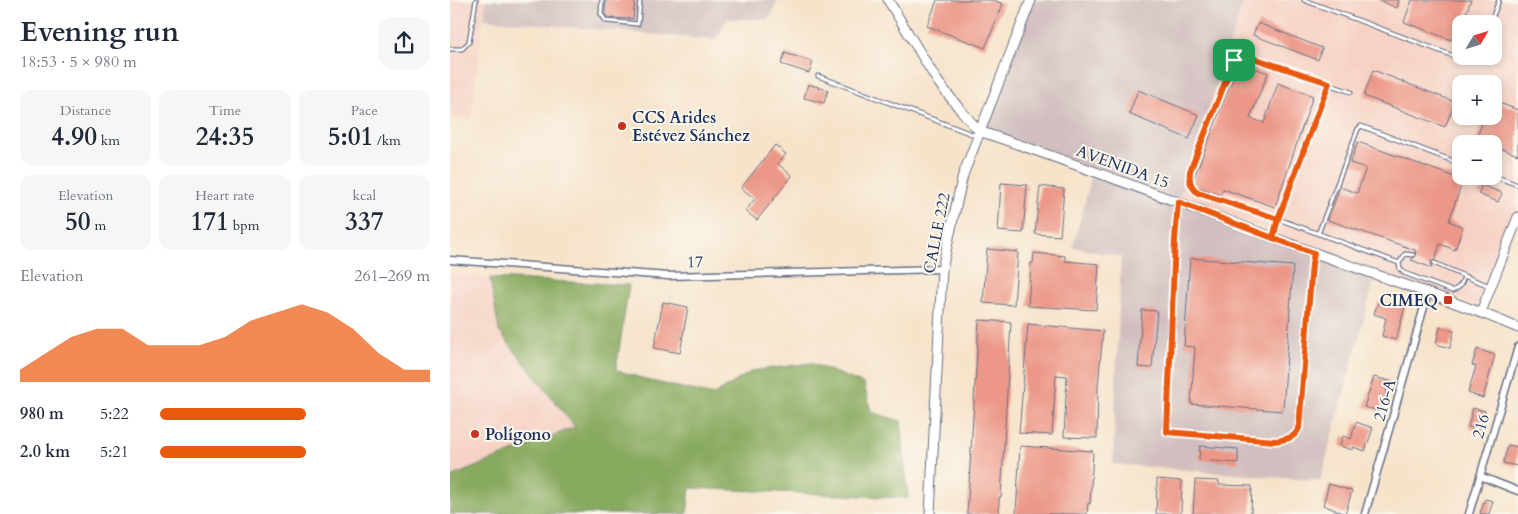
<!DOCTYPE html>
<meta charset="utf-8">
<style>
:root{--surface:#fff;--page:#f6f6f7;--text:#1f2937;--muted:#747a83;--accent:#ea580c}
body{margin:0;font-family:Cardo,serif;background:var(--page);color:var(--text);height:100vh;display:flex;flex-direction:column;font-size:19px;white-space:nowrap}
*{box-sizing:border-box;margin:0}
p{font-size:16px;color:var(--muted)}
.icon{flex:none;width:28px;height:28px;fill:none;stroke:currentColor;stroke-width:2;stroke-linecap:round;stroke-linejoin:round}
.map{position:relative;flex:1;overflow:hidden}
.drawer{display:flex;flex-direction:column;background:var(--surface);width:450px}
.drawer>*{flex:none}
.needle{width:32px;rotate:52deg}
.tools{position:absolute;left:1002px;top:15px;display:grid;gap:10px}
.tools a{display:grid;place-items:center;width:50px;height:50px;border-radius:10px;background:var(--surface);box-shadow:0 2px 8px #0003;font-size:25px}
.pin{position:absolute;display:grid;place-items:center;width:42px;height:42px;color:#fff;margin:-21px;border-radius:10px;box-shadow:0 2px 8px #0006}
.round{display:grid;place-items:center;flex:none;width:52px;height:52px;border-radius:15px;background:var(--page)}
.summary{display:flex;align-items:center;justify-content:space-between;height:85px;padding:0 20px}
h1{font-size:28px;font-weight:800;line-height:38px}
.stats{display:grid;grid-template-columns:repeat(3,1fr);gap:8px;height:85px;padding:5px 20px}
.stats div{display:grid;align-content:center;border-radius:12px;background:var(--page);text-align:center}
.stats b{font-size:25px;font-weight:800}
.stats small{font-size:14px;font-weight:400}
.stats p{font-size:14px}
.chart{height:140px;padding:10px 20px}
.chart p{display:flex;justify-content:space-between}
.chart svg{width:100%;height:90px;margin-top:5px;fill:var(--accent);opacity:.7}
ul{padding:0 20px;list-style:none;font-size:16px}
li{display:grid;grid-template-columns:80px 60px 1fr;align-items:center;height:38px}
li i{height:12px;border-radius:6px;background:var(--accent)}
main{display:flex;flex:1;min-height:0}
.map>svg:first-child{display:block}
.built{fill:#f6d2c5;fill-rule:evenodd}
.industrial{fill:#d1bfbf}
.forest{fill:#88aa5e;stroke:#526c5e}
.building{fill:#ec9787}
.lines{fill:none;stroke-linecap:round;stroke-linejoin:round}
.service-casing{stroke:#686e84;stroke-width:5.5}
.minor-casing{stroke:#686e84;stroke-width:9}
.tertiary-casing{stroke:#686e84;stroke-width:11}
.secondary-casing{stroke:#686e84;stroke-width:11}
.service{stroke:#fff;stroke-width:3}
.minor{stroke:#fff;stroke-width:6}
.tertiary{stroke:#fff;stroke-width:9}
.secondary{stroke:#fff;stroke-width:9}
.route-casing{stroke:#fff;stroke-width:10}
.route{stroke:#ea580c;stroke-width:6}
.poi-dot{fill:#c8321e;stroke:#fbf7ec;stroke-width:2}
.labels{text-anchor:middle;stroke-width:4;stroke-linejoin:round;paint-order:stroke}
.poi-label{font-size:16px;font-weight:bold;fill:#1b2f5e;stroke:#fbf7ec;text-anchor:start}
.street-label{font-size:16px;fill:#1b2f5e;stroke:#fbf7ec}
</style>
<main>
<section class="drawer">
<div class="summary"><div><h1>Evening run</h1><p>18:53 · 5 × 980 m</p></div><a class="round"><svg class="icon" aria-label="share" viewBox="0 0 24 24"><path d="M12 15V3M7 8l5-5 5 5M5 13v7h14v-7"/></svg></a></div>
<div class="stats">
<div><p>Distance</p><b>4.90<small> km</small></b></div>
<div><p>Time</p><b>24:35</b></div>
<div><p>Pace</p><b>5:01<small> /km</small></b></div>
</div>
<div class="stats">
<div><p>Elevation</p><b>50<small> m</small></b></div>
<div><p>Heart rate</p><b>171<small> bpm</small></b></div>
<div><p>kcal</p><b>337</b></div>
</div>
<div class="chart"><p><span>Elevation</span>261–269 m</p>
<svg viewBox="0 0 160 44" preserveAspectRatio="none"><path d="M0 44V38L10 30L20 22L30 18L40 18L50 26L60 26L70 26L80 22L90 14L100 10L110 6L120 10L130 18L140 30L150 38L160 38V44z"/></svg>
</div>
<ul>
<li><b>980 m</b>5:22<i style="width:54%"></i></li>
<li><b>2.0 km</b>5:21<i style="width:54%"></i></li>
</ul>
</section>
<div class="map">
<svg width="1068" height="514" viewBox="0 0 1068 514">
<rect width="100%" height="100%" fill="#fbf7ec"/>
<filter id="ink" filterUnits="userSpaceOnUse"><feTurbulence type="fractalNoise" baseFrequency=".02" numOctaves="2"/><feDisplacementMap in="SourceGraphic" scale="10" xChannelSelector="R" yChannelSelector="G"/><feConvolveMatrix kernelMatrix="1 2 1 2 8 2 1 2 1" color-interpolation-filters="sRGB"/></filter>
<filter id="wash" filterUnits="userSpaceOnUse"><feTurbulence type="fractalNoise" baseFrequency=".0096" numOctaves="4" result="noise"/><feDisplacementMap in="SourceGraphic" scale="20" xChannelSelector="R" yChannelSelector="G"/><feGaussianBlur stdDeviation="1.12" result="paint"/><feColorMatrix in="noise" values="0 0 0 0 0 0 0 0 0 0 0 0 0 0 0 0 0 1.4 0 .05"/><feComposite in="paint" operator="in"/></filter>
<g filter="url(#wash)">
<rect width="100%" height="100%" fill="#f6e3ca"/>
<path class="built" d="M0,0H36L21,119L0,116Z
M794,0H1068V217L1032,308L927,272L729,197ZM1011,24H1044V56H1011ZM1011,84H1044V116H1011ZM1011,144H1044V176H1011Z
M0,274L40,278L49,331L125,427L0,477Z"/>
<path class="industrial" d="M36,0H328L319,19H278L265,40L34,19Z
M581,0H794L728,202L926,275L870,481L663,464L671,257L623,247L641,178L719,199L530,131Z"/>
<path class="forest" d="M40,278L179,285L166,370L201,381L264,395L302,371L361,363L414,384L421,412L451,421L458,498L240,488L237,514H0V477L125,427L49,331Z"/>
<g id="blocks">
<path class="building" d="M156,0H185L183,19L158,18L155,14Z
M487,0H544L553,4L535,48L477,26Z
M928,0H949L947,8Z
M962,0H1021L1014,19L1010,18L1001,40L954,22Z
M808,23L872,48L868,60L803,35Z
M335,53L363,62L359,73L331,64Z
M789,62L818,73L800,118L814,123L828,83L863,96L825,207L773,189L770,195L746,186L743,180Z
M923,70L1005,102L995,127L914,96Z
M358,84L378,90L374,103L354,98Z
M688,90L749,115L739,139L679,114Z
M1044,101L1068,110V155L1044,146V144L1026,139L1032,124L1014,117L1044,116Z
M908,142L1013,180L999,221L1013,227L1005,250L990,244L985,260L981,262L982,268L961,260L966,256L965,250L878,220L890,187L907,193L916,168L900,163Z
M325,145L336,154L328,164L342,176L307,220L295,211L305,199L291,188Z
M551,183L577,185L573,233L548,231Z
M1032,185L1052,193L1048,202L1028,194Z
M590,186L614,189L610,236L585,234Z
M537,249L568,252L564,305L533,303Z
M584,253L615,256V261L649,264L646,310L578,306L581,263H583Z
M740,258L843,266L833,411L741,404L745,347L734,346Z
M213,302L238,307L230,353L204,348Z
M928,302L955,307L946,340L932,336L936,318L924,314Z
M692,310L707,311L702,368L688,367Z
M529,320L561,322L551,497H549V514H517Z
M578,324L653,331L648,386L647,438L614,437L617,376L606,375L602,435L569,433Z
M990,327L1004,331L1000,348L986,344Z
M1027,349L1045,355L1033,398L1018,393L1026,366L1022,365Z
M924,377L940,381L930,411L914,407Z
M1023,408L1035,411L1030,430L1018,427Z
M906,422L923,428L915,451L903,447V450L890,446L893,436L901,439Z
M1058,445L1068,447L1067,466L1053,463Z
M570,446L643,451L640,504L638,503L637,514H566Z
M750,446L788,449V463L749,460Z
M707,479L732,481L731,514H706Z
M745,480L769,481V485L802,486L801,514H743Z
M879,484L902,491L895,514L873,505Z
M1035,499L1043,501L1039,514H1030Z"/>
</g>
</g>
<g filter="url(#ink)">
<use href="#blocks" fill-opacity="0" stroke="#686e84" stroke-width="1"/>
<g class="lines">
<g class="service-casing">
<path id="service" d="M152,0L151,14L156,21L188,24L190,0
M854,0L1009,58H1020L1022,56
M1040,24L1049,0
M0,49H12L19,42L26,0
M368,76L527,136
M901,92L797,56H787L784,59L740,171C739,181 740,186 748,193L828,219L949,263
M1044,176L1068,185
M728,204L725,240L717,432L825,441C836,439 844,439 849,428L862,264L864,254
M868,234L908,129L911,126L1011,164
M824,237L828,219L879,83
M963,255L955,254L949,263L950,269L954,273L1002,291C1010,288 1012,284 1014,276L984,263
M1014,276L1040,286"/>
</g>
<g class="minor-casing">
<path id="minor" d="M0,260L218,276L492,269
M1030,476L1068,491
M915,514L978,293
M1019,514L1068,347"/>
</g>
<g class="tertiary-casing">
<path id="tertiary" d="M438,0L488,82L508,107L529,131C642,169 753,212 865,253C933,278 1002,299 1068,328
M1031,312L1068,217"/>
</g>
<g class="secondary-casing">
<path id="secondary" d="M480,514L492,269L513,175L581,0"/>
</g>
<use href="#service" class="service"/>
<use href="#minor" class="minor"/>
<use href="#tertiary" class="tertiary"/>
<use href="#secondary" class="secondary"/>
</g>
</g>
<g class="lines" filter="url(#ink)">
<g class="route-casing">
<path id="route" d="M784,60L740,171C739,181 740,186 748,193L828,219L823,238L728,202L725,240L717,432L825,441C836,439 844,439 849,428L862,264L864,253L823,238L828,219L879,83L797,56L791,55L784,60"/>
</g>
<use href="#route" class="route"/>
</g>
<g class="poi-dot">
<circle cx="172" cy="126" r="5"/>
<rect x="993" y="295" width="10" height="10" rx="2.5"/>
<circle cx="25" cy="434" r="5"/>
</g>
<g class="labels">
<g class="poi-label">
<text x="182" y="123">CCS Arides<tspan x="182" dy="18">Estévez Sánchez</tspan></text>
<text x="988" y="306" text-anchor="end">CIMEQ</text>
<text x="35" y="440">Polígono</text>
</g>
<g class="street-label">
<text transform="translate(673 166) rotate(20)" y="6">AVENIDA 15</text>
<text transform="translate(486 233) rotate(-79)" y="6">CALLE 222</text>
<text transform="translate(245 261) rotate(-1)" y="6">17</text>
<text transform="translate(934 400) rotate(-74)" y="6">216-A</text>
<text transform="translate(1030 426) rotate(-74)" y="6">216</text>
</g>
</g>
</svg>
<div class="tools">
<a><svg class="needle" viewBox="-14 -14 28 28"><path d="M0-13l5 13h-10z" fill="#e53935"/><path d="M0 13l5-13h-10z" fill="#747a83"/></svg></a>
<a>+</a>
<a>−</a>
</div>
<div class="pin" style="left:784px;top:60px;background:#1e9e55"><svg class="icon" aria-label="arrive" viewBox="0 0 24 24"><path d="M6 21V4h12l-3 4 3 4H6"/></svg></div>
</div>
</main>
